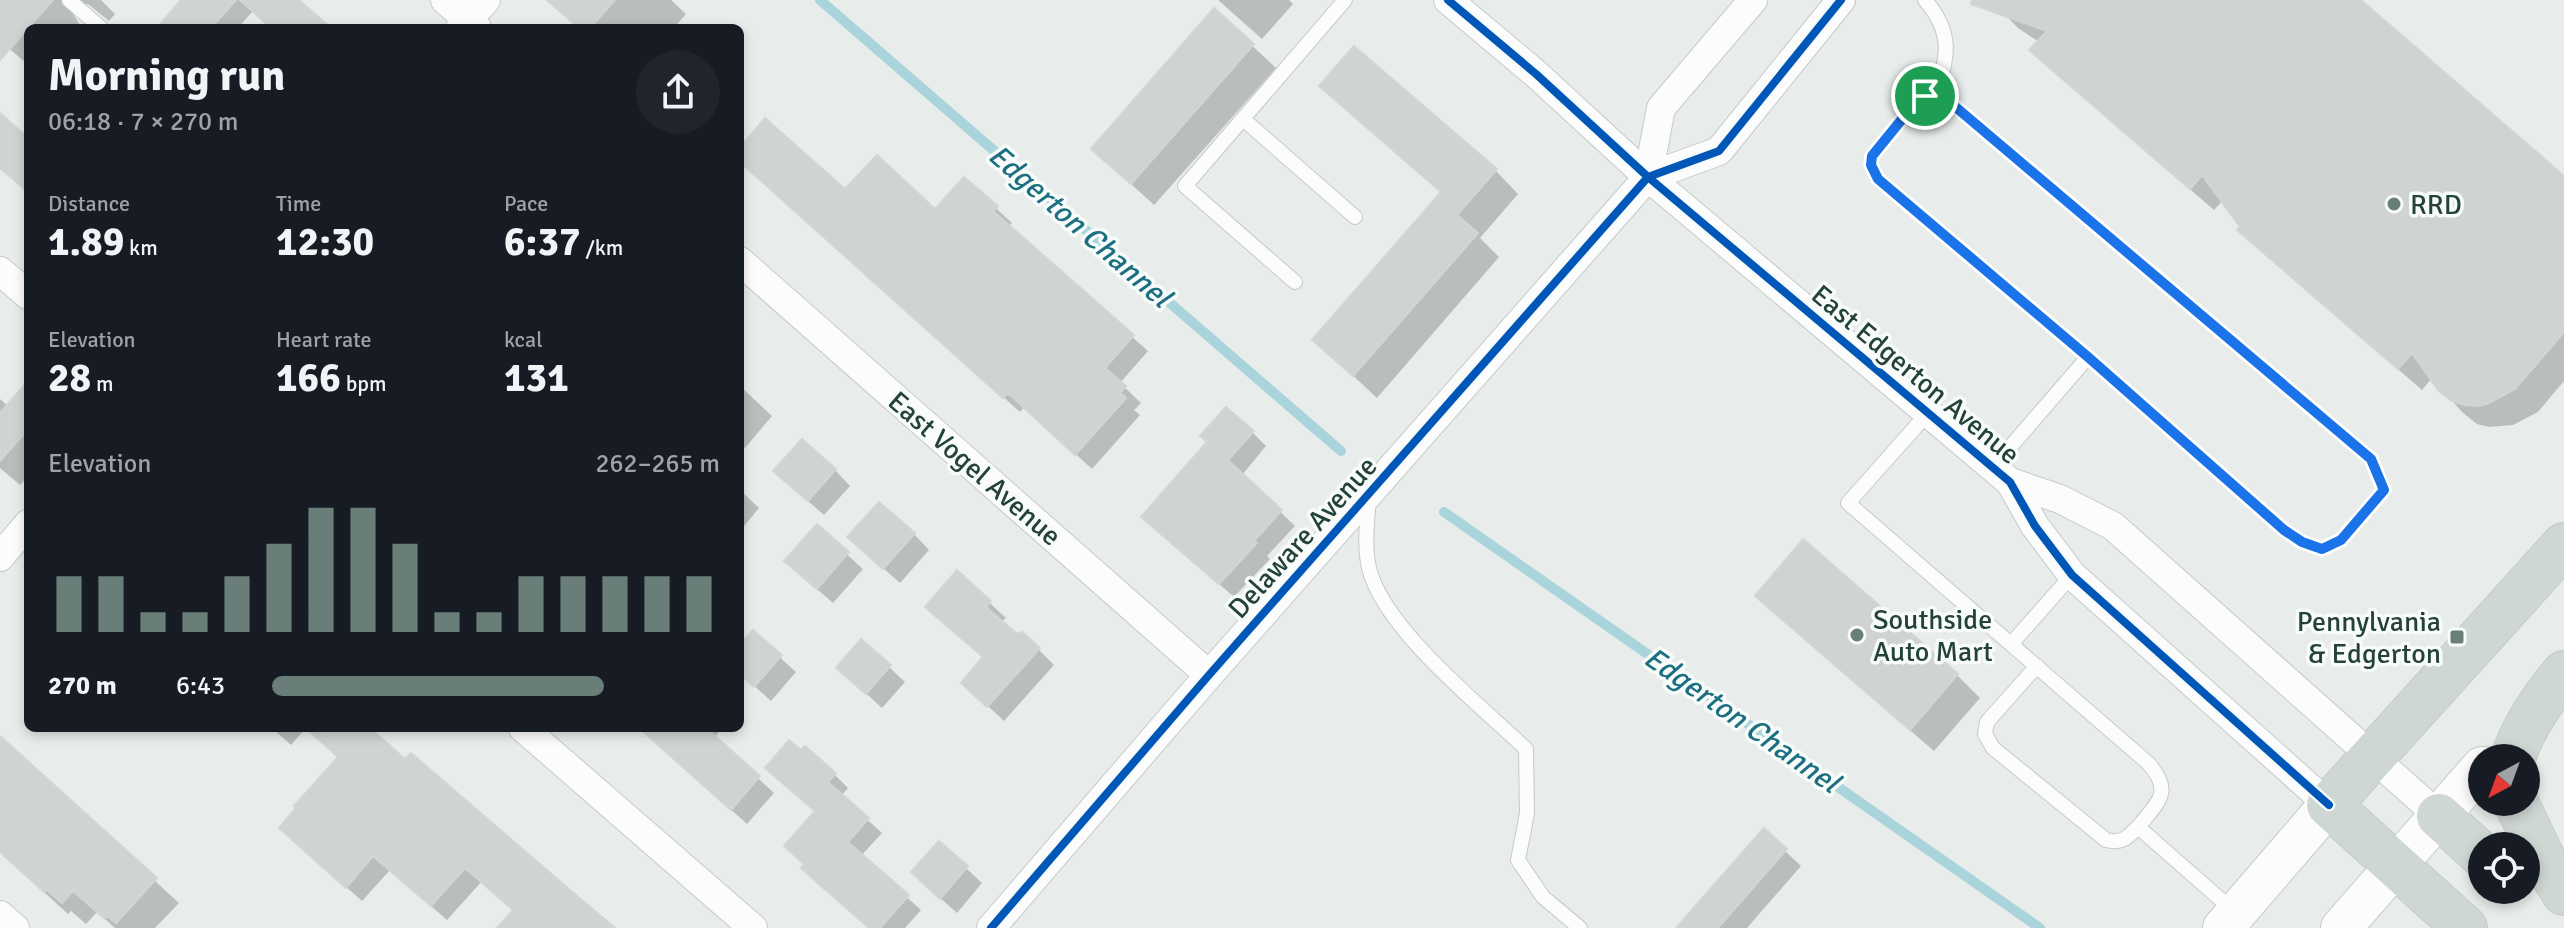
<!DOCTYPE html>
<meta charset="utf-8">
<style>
:root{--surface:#171b24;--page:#20242c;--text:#f1f3f6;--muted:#9ea1a6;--accent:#697e78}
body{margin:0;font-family:Signika,sans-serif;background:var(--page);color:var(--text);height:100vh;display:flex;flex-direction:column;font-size:30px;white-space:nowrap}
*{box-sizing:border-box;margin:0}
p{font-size:26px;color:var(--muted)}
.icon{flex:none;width:44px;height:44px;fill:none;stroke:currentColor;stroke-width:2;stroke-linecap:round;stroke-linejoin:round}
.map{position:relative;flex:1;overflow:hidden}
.panel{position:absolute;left:24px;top:24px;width:720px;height:708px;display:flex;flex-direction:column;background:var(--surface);border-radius:12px;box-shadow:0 4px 12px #0003}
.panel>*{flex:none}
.needle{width:52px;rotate:221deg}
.controls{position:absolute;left:2468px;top:744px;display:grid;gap:16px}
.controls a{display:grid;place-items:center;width:72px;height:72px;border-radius:50%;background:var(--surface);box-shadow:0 4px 12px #0003;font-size:40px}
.pin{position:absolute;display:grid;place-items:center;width:68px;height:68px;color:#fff;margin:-34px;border:4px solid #fff;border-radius:50%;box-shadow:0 2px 8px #0007}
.round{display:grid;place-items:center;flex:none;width:84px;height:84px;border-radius:42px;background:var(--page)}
.headline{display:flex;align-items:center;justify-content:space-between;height:136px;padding:0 24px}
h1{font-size:44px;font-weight:700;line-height:60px}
.metrics{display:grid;grid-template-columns:repeat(3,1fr);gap:12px;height:136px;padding:8px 24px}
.metrics div{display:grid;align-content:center}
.metrics b{font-size:40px;font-weight:700}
.metrics small{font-size:22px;font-weight:400}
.metrics p{font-size:22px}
.chart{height:224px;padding:16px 24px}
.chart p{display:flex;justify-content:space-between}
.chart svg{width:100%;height:144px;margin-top:8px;stroke:var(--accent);stroke-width:6}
ul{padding:0 24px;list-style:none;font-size:26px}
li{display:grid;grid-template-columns:128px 96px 1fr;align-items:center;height:60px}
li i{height:20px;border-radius:10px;background:var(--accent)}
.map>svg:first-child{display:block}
.shadow{fill:#0003}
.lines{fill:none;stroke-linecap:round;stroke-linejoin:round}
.stream{stroke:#a9d4db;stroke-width:10}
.building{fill:#cfd4d2;stroke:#d1d6d4;stroke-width:2}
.lane-casing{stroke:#c5cac8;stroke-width:16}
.street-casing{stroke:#c5cac8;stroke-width:30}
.secondary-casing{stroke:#c3cbc8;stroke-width:42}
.primary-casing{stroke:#c3ccc9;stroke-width:46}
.lane{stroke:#fcfcfc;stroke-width:14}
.street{stroke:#fcfcfc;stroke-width:28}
.secondary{stroke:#fcfcfc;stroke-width:40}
.primary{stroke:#cfd7d5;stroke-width:44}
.cycleway-casing{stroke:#f7fbf9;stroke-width:13}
.cycleway{stroke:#0057b8;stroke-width:8}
.route-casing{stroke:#fff;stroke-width:16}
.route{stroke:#1a73e8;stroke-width:10}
.poi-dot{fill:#697e78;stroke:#f7fbf9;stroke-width:3}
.labels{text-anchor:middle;stroke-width:7;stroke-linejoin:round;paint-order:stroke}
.poi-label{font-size:28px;fill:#24423a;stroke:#f7fbf9;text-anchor:start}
.street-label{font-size:28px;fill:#24423a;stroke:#f7fbf9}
.water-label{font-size:30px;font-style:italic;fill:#1c6f80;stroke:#f7fbf9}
</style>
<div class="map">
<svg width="2564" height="928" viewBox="0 0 2564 928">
<rect width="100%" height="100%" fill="#e8edeb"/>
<path class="shadow" d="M0,0H101L115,14L109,21L88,4L76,7L73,14L82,28H28V58L25,62L0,41Z
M184,0H296L328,28H273L253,11L238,28H159Z
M564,0H671L686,14L674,28H586Z
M1218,0H1289L1293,4L1262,39Z
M1991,0H2358L2564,178V381L2538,412L2513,425L2489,427L2477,424L2463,413L2432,378L2422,390L2263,252L2223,200L2214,210L2054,72L2032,50L2039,42L2018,28Z
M1215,11L1276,68L1154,205L1093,149Z
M1355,49L1496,171L1518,194L1480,238L1499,257L1377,398L1315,340L1442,193L1322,86Z
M740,150L845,192L935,212L964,179L1012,223L1008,227L1148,351L1120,383L1141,403L1134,410L1140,415L1092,469L1024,407L1020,412L751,170L740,160Z
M740,386L772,416L745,448L740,443Z
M28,388V476L20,485L0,468V399L9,407Z
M1252,432L1266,446L1242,475L1295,526L1267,556L1270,559L1234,597L1158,531Z
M835,470L850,486L824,515L792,487Z
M740,490L759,508L740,531Z
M817,527L863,569L833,603L802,576Z
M914,534L929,550L900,583L866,553Z
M1803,542L1957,675L1980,698L1934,751L1780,618L1757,595Z
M957,573L1006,618L1001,622L1038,649L1054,665L1004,721L979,698L985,658Z
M753,633L796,672L771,701L740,673V647Z
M862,642L905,682L882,708L855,683Z
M272,728H306L291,745Z
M306,728H367L405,762L411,755L616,928H500L515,911L482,881L447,920L390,870L362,901L297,843L340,757Z
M639,728H722L714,738L774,793L747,824Z
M0,739L179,903L155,928H115L97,912L86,924L71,911L68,914L0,852Z
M834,774L848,788L841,796L882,833L861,856L921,910L905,928H870L816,812L781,782Z
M1764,831L1801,866L1747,928H1679Z
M939,843L982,883L957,913L929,888Z"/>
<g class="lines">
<path class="stream" d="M820,0L1341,451
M1444,512L2040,928"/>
</g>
<path class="building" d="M0,0H53L0,60Z
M181,0H236L211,28H157Z
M240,0H299L331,28H271Z
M547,0H615L590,28H579Z
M1972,0H2361L2564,176V332L2515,389L2489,403L2479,406L2465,405L2452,401L2438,390L2412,353L2398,369L2237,230L2240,227L2202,175L2190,189L2029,50L2047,31L1971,4Z
M1214,8L1254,44L1131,184L1091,149Z
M1354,46L1497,169L1457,215L1478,233L1353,376L1312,340L1441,192L1319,86Z
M0,113L28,138V192L0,168Z
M765,118L845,189L877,155L935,209L964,177L998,206L993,211L1134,335L1105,368L1126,386L1120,393L1126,398L1075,455L1008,393L1003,398L740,162V147Z
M28,381V429L0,461V413Z
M1226,407L1254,431L1228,460L1282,510L1254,541L1257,543L1219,584L1141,517L1207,442L1200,436Z
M802,439L836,469L808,501L773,471Z
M879,502L915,533L883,569L847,537Z
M817,524L849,552L817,589L784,561Z
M1803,539L1958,674L1910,730L1755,596Z
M957,570L991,601L986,607L1017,634L1022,632L1040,648L987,707L961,683L983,657L925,607Z
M753,630L782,655L754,687L740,674V644Z
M861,639L891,665L866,694L836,668Z
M306,728H370L405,759L411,753L614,928H497L513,910L465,868L431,906L373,856L346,888L279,828L296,808L294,806L338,757Z
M639,728H706L760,776L731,810Z
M0,736L157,878L116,923L108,916L105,919L73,891L62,903L47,890L44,892L0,852Z
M789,740L801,750L805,746L836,773L828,782L869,818L848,842L909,895L880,928H869L801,868L804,864L784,846L815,811L765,768Z
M1764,828L1787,849L1718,928H1676Z
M939,841L968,866L940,899L911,872Z"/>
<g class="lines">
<g class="lane-casing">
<path id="lane" d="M69,0L101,28
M1925,0C1955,35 1947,58 1935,98
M1243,119L1355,217
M1295,282L1185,186L1345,0
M1928,413L1848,503L2148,763C2174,792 2158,802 2138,827L2236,913
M1993,467L2088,357L2284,530L2302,542L2322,549L2341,540L2384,490L2371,459L1952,104L1925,96L1916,102L1872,156L1871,165L1878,179L2088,357
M1369,499C1367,522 1364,545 1369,568C1383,628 1480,705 1526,749L1527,813L1518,860L1543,897L1580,928
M2012,643L2072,575
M2037,666L1987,722L1985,734L1993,748L2106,840C2122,844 2127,838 2138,827"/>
</g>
<g class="street-casing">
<path id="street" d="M445,0L477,28
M1448,0L1536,74L1648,177L2010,482L2035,526L2072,575L2329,805
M460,28L486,0
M1648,177L1661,108L1753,0
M740,261L1209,675
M0,271L28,295
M2010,482L2060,499L2113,526L2439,816
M0,557L28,524
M523,728L753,928
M0,915L15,928
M991,928L1209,675L1648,177L1719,151L1841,0"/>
</g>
<g class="secondary-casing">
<path id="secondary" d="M2223,928L2329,805
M2341,928L2482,767"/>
</g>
<g class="primary-casing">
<path id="primary" d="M2513,758C2523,727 2543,698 2564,673
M2516,802L2541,855L2564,893
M2439,816L2482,855
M2465,928L2329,805L2564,545"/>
</g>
<use href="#lane" class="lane"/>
<use href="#street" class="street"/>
<use href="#secondary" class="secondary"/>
<use href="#primary" class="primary"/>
<g class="cycleway-casing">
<path id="cycleway" d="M1448,0L1536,74L1648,177L2010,482L2035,526L2072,575L2329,805
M991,928L1209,675L1648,177L1719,151L1841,0"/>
</g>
<use href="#cycleway" class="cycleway"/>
</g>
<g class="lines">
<g class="route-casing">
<path id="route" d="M1925,96L1952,104L2371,459L2384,490L2341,540L2322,549L2302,542L2284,530L2088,357L1878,179L1871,165L1872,156L1916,102Z"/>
</g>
<use href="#route" class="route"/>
</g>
<g class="poi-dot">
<circle cx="2394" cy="204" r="8"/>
<circle cx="1857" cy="635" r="8"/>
<rect x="2449" y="629" width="16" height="16" rx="4"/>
</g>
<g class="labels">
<g class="poi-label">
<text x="2410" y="214">RRD</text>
<text x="1873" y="629">Southside<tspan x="1873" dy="32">Auto Mart</tspan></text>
<text x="2441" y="631" text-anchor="end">Pennylvania<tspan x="2441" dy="32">&amp; Edgerton</tspan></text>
</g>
<g class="street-label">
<text transform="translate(1916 374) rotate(40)" y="10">East Edgerton Avenue</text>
<text transform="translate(975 468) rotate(41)" y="10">East Vogel Avenue</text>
<text transform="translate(1302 537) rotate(-48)" y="10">Delaware Avenue</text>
</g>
<g class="water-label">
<text transform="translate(1080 226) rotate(41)" y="10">Edgerton Channel</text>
<text transform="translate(1742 720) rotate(35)" y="10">Edgerton Channel</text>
</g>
</g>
</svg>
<div class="controls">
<a><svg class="needle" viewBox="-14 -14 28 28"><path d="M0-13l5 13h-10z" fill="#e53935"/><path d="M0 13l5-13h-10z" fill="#9ea1a6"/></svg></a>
<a><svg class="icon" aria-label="locate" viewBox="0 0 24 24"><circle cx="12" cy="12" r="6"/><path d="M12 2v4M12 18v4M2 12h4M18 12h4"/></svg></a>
</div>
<div class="pin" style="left:1925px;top:96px;background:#1e9e55"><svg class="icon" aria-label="arrive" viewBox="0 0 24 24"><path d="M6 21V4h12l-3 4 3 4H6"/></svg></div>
<section class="panel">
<div class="headline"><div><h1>Morning run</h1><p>06:18 · 7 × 270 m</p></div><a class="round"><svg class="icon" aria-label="share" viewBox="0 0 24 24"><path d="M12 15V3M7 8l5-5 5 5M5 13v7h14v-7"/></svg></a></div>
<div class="metrics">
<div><p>Distance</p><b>1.89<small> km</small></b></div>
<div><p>Time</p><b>12:30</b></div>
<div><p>Pace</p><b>6:37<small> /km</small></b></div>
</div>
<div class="metrics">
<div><p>Elevation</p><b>28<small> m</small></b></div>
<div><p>Heart rate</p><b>166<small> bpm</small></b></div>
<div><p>kcal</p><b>131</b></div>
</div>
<div class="chart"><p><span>Elevation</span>262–265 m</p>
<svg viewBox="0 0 160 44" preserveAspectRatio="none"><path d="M5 44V27M15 44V27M25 44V38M35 44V38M45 44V27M55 44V17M65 44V6M75 44V6M85 44V17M95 44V38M105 44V38M115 44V27M125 44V27M135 44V27M145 44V27M155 44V27"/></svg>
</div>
<ul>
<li><b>270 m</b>6:43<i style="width:74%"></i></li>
</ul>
</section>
</div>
